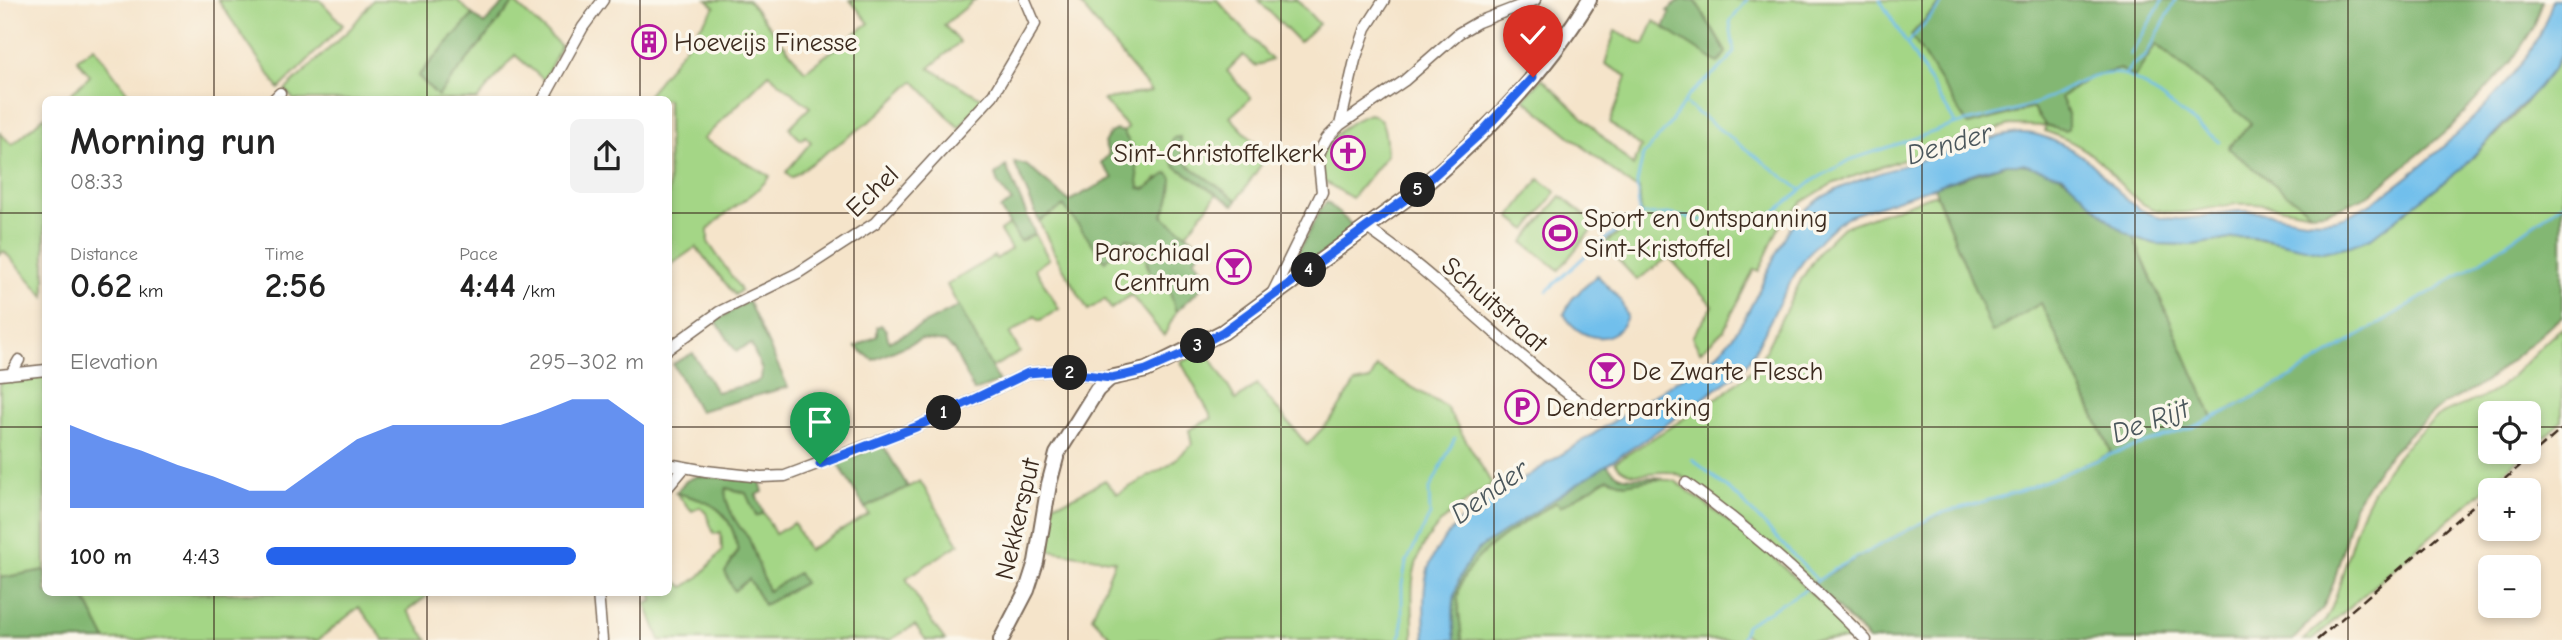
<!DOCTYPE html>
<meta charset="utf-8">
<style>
:root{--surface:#fff;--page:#f2f2f2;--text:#222;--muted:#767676;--accent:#2563eb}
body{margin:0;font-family:"Comic Neue",sans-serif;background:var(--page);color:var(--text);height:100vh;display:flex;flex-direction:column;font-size:26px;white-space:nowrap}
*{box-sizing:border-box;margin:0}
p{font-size:23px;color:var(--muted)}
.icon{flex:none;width:38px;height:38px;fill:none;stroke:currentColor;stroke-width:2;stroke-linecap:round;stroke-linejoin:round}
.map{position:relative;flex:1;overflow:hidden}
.side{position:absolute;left:42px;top:96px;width:630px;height:500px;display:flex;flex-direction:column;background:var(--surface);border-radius:10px;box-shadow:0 4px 10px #0003}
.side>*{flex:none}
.fabs{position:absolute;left:2478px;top:401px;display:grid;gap:14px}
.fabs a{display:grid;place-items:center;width:63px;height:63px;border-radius:10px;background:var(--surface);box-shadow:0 4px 10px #0003;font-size:35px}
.pin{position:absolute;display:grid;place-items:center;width:60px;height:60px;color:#fff;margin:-72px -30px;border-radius:50% 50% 50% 0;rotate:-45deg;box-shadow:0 0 7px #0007}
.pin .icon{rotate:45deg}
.km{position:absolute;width:35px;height:35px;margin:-18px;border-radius:50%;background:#222;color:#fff;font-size:19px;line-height:35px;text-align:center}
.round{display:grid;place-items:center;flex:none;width:74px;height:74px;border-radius:10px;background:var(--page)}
.summary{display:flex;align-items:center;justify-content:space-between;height:119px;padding:0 28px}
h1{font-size:38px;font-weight:800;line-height:52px}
.metrics{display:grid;grid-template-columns:repeat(3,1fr);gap:10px;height:119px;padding:7px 28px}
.metrics div{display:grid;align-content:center}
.metrics b{font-size:35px;font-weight:800}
.metrics small{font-size:19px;font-weight:400}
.metrics p{font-size:19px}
.chart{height:196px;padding:14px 28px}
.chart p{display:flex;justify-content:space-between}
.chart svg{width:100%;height:126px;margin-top:7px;fill:var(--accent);opacity:.7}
ul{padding:0 28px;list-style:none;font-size:23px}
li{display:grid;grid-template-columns:112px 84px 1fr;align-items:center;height:52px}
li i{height:18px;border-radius:9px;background:var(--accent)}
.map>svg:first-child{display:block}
.green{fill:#a4d686;stroke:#708052;stroke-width:2}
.forest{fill:#83b773;stroke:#5f7048;stroke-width:2}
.water{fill:#71bfec;stroke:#567485;stroke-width:2}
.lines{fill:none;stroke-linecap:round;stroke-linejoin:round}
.stream{stroke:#71bfec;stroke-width:2.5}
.street-casing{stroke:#7c6b5a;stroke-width:13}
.secondary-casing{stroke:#7c6b5a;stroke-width:18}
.street{stroke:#fff;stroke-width:10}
.secondary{stroke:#fff;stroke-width:14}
.rail{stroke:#3b2a1e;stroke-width:2.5;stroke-dasharray:10 5;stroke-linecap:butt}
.route-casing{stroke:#fff;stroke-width:14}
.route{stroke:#2563eb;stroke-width:9}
.grid{fill:none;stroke:#3b2a1e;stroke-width:2;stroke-opacity:0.55}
.labels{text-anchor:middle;stroke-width:7;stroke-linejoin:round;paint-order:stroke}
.poi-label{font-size:26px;fill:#3b2a1e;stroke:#fbf7ec;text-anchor:start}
.street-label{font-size:26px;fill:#3b2a1e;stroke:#fbf7ec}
.water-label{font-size:28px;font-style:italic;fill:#4b575c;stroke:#fbf7ec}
</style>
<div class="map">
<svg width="2562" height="640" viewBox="0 0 2562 640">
<rect width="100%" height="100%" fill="#fbf7ec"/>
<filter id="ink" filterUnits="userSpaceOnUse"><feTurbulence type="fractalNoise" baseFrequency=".0143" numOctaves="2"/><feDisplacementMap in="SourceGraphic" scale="14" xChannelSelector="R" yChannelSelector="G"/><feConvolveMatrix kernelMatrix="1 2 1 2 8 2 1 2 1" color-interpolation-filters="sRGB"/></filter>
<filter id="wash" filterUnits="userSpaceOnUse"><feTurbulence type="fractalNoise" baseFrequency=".00686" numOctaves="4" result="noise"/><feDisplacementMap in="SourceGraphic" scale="28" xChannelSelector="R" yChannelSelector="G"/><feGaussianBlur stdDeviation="1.57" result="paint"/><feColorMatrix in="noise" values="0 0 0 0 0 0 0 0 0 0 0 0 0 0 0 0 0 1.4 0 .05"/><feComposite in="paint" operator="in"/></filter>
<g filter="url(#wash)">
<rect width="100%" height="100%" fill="#f5e4ca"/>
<path class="green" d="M218,0H320L343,25L279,89Z
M373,0H457L473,15L418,76L438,96L514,2L561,46L544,80L515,55L477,100H294L285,90L351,28Z
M707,0H748L805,71L869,23L850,0H975L944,25L960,42L929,68L983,99L959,128L914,81L873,119L791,178L786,172L811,142L805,136L801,140L789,128L810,107L769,74L703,139L770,176C754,198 726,209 708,230V242L741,290L735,295L696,247L669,266L668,100H644L715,7Z
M1077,0H1217L1272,60L1255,66L1243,55L1227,71L1251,98L1230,117L1251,139L1269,153L1237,200L1188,166L1183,157L1181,144L1175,166L1217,194L1186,234L1161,215L1157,179L1145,189H1139L1134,150L1123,132L1128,128L1103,100L1151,91Z
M1258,0H1297L1319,24L1299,42Z
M1695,0H1942L1912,36L1968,124L2034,108L2038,117L2068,114L2061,97L2089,78L2120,69L2135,77L2155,44L2252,123L2229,148L2311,213C2287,209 2262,202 2237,204C2210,206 2184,218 2157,210C2129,202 2117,176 2097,159C2081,145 2064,138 2045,131V126L2010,125L1955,141L1832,184L1802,202L1780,225L1759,271L1754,269L1724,330L1700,352L1692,337L1713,306L1669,257L1637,280L1603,244L1638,219L1641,212L1639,188L1633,187L1524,99L1542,78L1633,166L1641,147L1610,123L1627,76L1605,64L1615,31L1644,45L1654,21L1718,63L1726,52Z
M94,47L133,100H64L90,76L77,59Z
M2562,53V204L2480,262L2288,379L2213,418L2133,237L2156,244L2193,245L2242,237L2279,242L2371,238L2462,168L2516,114L2553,69Z
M1370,114C1388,118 1385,140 1387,155L1352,198L1322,180L1321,151C1335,135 1349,120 1370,114Z
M45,116V297L4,251L0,254V133L12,145Z
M1539,179L1556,192L1527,230L1510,217Z
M1936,194L1992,332L2041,303L2112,454L2018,492L1942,513L1898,535L1813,583L1694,484C1687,480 1680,475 1674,473C1654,468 1628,484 1615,462L1726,392L1752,370L1762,357L1802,278L1822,248L1843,227Z
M1561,196L1596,224L1559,270L1523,242Z
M1064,206L1142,244L1146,255L1147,268L1163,288L1170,292L1176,312L1164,336L1131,295L1111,309L1105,299L1088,310L1056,256L1039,221Z
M1010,224L1020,241L1035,234L1049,259L1035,268L1059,309L1039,321L1035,316L1010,334L1020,352L991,368L947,285L994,256L996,259L1011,249L1000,231Z
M2562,328V421L2529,450V413H2490V452H2527L2312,640H2303L2325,621L2331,610C2343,578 2349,544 2362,513C2378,477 2406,440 2438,417C2457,404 2483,401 2500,387C2522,369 2539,345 2562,328Z
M1207,351L1236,400L1257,384L1307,445L1333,417L1355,383L1370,380L1377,367L1446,407L1492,484C1455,511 1419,529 1413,580C1411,599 1414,621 1413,640H1108L1111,637L1092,617L1115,561L1048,550L1054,503L1068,500L1105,480L1117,494L1169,465L1192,445L1189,430L1212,418L1181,362Z
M45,375V570L0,578V379Z
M1608,478C1634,489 1650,475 1675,481L1766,550L1860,640H1751L1744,633L1741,640H1462C1461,626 1458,610 1458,597C1460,555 1526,522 1557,502L1560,507Z
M920,481L959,544L906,578L928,617L945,640H926L915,625L890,640H660L646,604L653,601L652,593H668L669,571L671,570L677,582L684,587L700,576L722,551L721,532L714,534L706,513L700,507L692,511L676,493C714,502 732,510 738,552L731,560L749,579L764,605L804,583L798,574L768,591L748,536C737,527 723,502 725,488L746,493L756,515L764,513L775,534L794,523L808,550L869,514L865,508Z
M82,593H431L407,611L428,640H384L359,607L318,640H106Z"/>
<path class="forest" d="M507,0H516L438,96L418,76L473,15L484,24Z
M1681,0H1695L1726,53L1718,63L1664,28L1670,13L1667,11Z
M1942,0H2543L2534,27L2511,62L2450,128L2371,194L2347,205L2325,212L2311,213L2228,148L2251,123L2156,44L2135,77L2120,69L2089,78L2061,97L2068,114V129L2065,131L2046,126L2033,108L1968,125L1911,35Z
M1116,130L1123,132L1134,150L1139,188L1145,189L1168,173L1172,178C1172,193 1169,203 1162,216L1204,247L1194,259L1211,279L1176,312L1170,292L1153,283L1142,244L1127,238L1105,261L1064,206L1039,221L1014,162L1026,165L1069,201L1113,178L1101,163L1109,154L1104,143L1110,133Z
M1180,137L1183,157L1188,165L1237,200L1234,205L1175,166L1169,155L1173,138Z
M2007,164C2076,163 2083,205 2133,237L2213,418L2288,379L2480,262L2562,204V316L2486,382L2441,406L2408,435L2379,467L2354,506L2334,582L2323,608L2293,640H1869L1813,583L1898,535L1942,513L2018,492L2112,453L2041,303L1992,333L1934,187Z
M1006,166L1035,234L1020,241L1000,209L1012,202L998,184L995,175Z
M1327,202L1357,230L1288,277L1287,274L1321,208Z
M748,301L788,387L699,411L673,364L693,353L716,392L755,383L761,379L762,370L751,344L736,351L716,321Z
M959,306L999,382L974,391L954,350L945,342L921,339L873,360L856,347L877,336V327L881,325L886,330L889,342Z
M883,445L908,487L865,508L837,462Z
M1607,464C1622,487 1642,473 1662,478L1625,484L1608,478L1560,507L1556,502C1526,522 1460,556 1458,597C1458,611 1461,626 1462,640H1455C1452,616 1453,586 1464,565C1480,537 1576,484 1607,464Z
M697,476L760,481L763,492L756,495L764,513L756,516L746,493L726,488C723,502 737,527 748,536L768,591L798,573L804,583L764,605L749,579L734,591L725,572L738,552C732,510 714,502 676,493L686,481Z
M45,570L46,593H82L106,640H0V578Z"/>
<path class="water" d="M2553,0H2562V53L2553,69L2539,87L2462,168L2371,238L2350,246L2323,252L2264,239L2242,237L2193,245L2156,244L2133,237L2114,225L2063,176L2023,164H2007L1977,172L1847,217C1798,249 1778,309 1751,358L1740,372L1646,439L1481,547C1454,574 1450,603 1455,640H1425C1423,580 1420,561 1464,517L1715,356C1751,323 1765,269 1790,228C1796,219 1803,211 1812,204C1843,181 1912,163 1951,151C1971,145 1992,137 2013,134C2028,131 2041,135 2054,141C2067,147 2080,153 2091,163C2109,179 2123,202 2146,212C2182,228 2206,212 2241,211C2273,210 2304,226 2336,219C2388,207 2499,99 2529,53C2540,37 2547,18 2553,0Z
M1597,275L1620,299L1627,316C1615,349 1578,340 1564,314L1572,299Z"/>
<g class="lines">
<path class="stream" d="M2176,0L2145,57L2131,66L2125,75L2146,86L2220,142
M1907,44L1945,0
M2130,55L2163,0
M1684,103L1801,190
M1954,125C1980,118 2008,113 2034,104C2063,94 2093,67 2125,75
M1639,215L1637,183L1643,155L1666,129L1689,95L1727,62L1734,52L1730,22L1747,0
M1547,291L1598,244L1639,215L1668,214L1724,224L1765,220L1814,180L1850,160L1954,125V121L1880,0
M1692,459L1738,497L1817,580
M1813,584L1833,570L1938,514L2018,492L2112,454L2191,428L2229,410L2288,379L2480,262L2562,204
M1398,640L1402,632V584L1406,563L1430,515L1429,491L1455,438
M1741,640L1746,625L1808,588"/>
</g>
</g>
<g filter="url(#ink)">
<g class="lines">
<g class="street-casing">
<path id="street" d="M273,100L280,93
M543,100L583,27L603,0
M1340,125L1355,60L1366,28L1384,0
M1367,228C1425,267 1474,317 1528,361C1550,380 1571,398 1596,412
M1272,294L1322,192L1318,154L1327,138L1340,125L1404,81L1459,33L1478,22L1535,0
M668,349L719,312L798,273L875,223L993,95L1035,24L1025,0
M11,374L19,360
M0,375L46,370
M668,464L706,471L761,477L785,476L916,427L1028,373L1051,371L1110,378
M1686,483C1752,530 1810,583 1866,640
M668,487L684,468
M598,593L602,640"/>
</g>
<g class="secondary-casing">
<path id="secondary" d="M1001,640L1027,590L1036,562L1049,484L1057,454L1097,390L1110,378L1146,370L1223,332L1418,190C1483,136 1545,73 1589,0"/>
</g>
<use href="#street" class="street"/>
<use href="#secondary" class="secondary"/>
<path class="rail" d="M2492,490L2562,429
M2317,640L2490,491"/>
</g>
</g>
<g class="lines" filter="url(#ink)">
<g class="route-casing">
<path id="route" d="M820,464L916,427L1028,373L1051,371L1111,378L1126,375L1146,370L1189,351L1223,332L1418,190L1483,131L1533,77"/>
</g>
<use href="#route" class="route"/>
</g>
<path class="grid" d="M214,0V100M427,0V100M640,0V100M854,0V640M1068,0V640M1281,0V640M1494,0V640M1708,0V640M1922,0V640M2135,0V640M2348,0V640M0,213H46M668,213H2562M0,427H46M668,427H2490M2529,427H2562M214,593V640M427,593V640M640,593V640"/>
<defs>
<g id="building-ring" transform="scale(1.75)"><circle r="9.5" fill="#fbf7ec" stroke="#b5179e" stroke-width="1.5"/><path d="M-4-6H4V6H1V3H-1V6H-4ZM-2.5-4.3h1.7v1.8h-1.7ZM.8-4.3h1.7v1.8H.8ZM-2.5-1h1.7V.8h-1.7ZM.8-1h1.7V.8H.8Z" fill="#b5179e"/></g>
<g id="church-ring" transform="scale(1.75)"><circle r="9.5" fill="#fbf7ec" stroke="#b5179e" stroke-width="1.5"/><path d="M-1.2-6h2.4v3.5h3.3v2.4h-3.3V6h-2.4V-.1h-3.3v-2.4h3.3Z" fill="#b5179e"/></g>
<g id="stadium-ring" transform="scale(1.75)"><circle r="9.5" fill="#fbf7ec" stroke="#b5179e" stroke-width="1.5"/><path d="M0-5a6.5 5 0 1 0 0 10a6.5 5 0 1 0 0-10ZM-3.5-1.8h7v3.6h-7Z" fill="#b5179e"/></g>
<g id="bar-ring" transform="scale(1.75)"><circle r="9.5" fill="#fbf7ec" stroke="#b5179e" stroke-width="1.5"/><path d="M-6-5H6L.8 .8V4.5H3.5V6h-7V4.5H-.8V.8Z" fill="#b5179e"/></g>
<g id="parking-ring" transform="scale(1.75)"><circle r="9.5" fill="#fbf7ec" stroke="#b5179e" stroke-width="1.5"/><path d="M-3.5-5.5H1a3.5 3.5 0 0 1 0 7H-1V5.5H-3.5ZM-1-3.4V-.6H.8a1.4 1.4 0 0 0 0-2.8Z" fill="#b5179e"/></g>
</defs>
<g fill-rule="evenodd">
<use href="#building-ring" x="649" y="42"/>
<use href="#church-ring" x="1348" y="153"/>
<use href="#stadium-ring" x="1560" y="233"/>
<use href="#bar-ring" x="1234" y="267"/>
<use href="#bar-ring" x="1607" y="371"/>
<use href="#parking-ring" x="1522" y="407"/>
</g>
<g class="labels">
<g class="poi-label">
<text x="674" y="51">Hoeveijs Finesse</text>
<text x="1324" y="162" text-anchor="end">Sint-Christoffelkerk</text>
<text x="1584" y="227">Sport en Ontspanning<tspan x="1584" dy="30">Sint-Kristoffel</tspan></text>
<text x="1210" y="261" text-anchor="end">Parochiaal<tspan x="1210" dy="30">Centrum</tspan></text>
<text x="1632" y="380">De Zwarte Flesch</text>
<text x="1546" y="416">Denderparking</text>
</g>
<g class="street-label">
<text transform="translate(872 191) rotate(-44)" y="9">Echel</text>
<text transform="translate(1495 304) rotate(41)" y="9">Schuitstraat</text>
<text transform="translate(1017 519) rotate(-77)" y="9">Nekkersput</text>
</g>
<g class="water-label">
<text transform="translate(1949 143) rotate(-16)" y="10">Dender</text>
<text transform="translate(2150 420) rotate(-20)" y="10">De Rijt</text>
<text transform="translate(1489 491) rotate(-36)" y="10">Dender</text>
</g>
</g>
</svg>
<div class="fabs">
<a><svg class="icon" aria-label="locate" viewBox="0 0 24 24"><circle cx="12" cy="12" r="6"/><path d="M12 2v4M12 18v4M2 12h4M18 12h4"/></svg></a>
<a>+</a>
<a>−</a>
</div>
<div class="pin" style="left:820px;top:464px;background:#1e9e55"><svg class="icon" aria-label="arrive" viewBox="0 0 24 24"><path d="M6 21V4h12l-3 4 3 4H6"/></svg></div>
<div class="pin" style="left:1533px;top:77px;background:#d93025"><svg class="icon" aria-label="check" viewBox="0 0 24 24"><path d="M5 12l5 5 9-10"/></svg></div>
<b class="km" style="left:944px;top:413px">1</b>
<b class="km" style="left:1070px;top:373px">2</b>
<b class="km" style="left:1198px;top:346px">3</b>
<b class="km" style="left:1309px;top:270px">4</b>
<b class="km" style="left:1418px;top:190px">5</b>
<section class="side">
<div class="summary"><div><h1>Morning run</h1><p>08:33</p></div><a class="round"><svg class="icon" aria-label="share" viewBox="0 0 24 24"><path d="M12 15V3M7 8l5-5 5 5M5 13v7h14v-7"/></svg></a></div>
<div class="metrics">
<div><p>Distance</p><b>0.62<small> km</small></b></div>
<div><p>Time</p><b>2:56</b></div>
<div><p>Pace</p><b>4:44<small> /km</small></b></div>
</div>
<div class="chart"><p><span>Elevation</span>295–302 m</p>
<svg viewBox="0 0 160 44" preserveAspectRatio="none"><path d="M0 44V15L10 20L20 24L30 29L40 33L50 38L60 38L70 29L80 20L90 15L100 15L110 15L120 15L130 11L140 6L150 6L160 15V44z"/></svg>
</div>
<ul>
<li><b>100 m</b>4:43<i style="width:82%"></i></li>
</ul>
</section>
</div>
